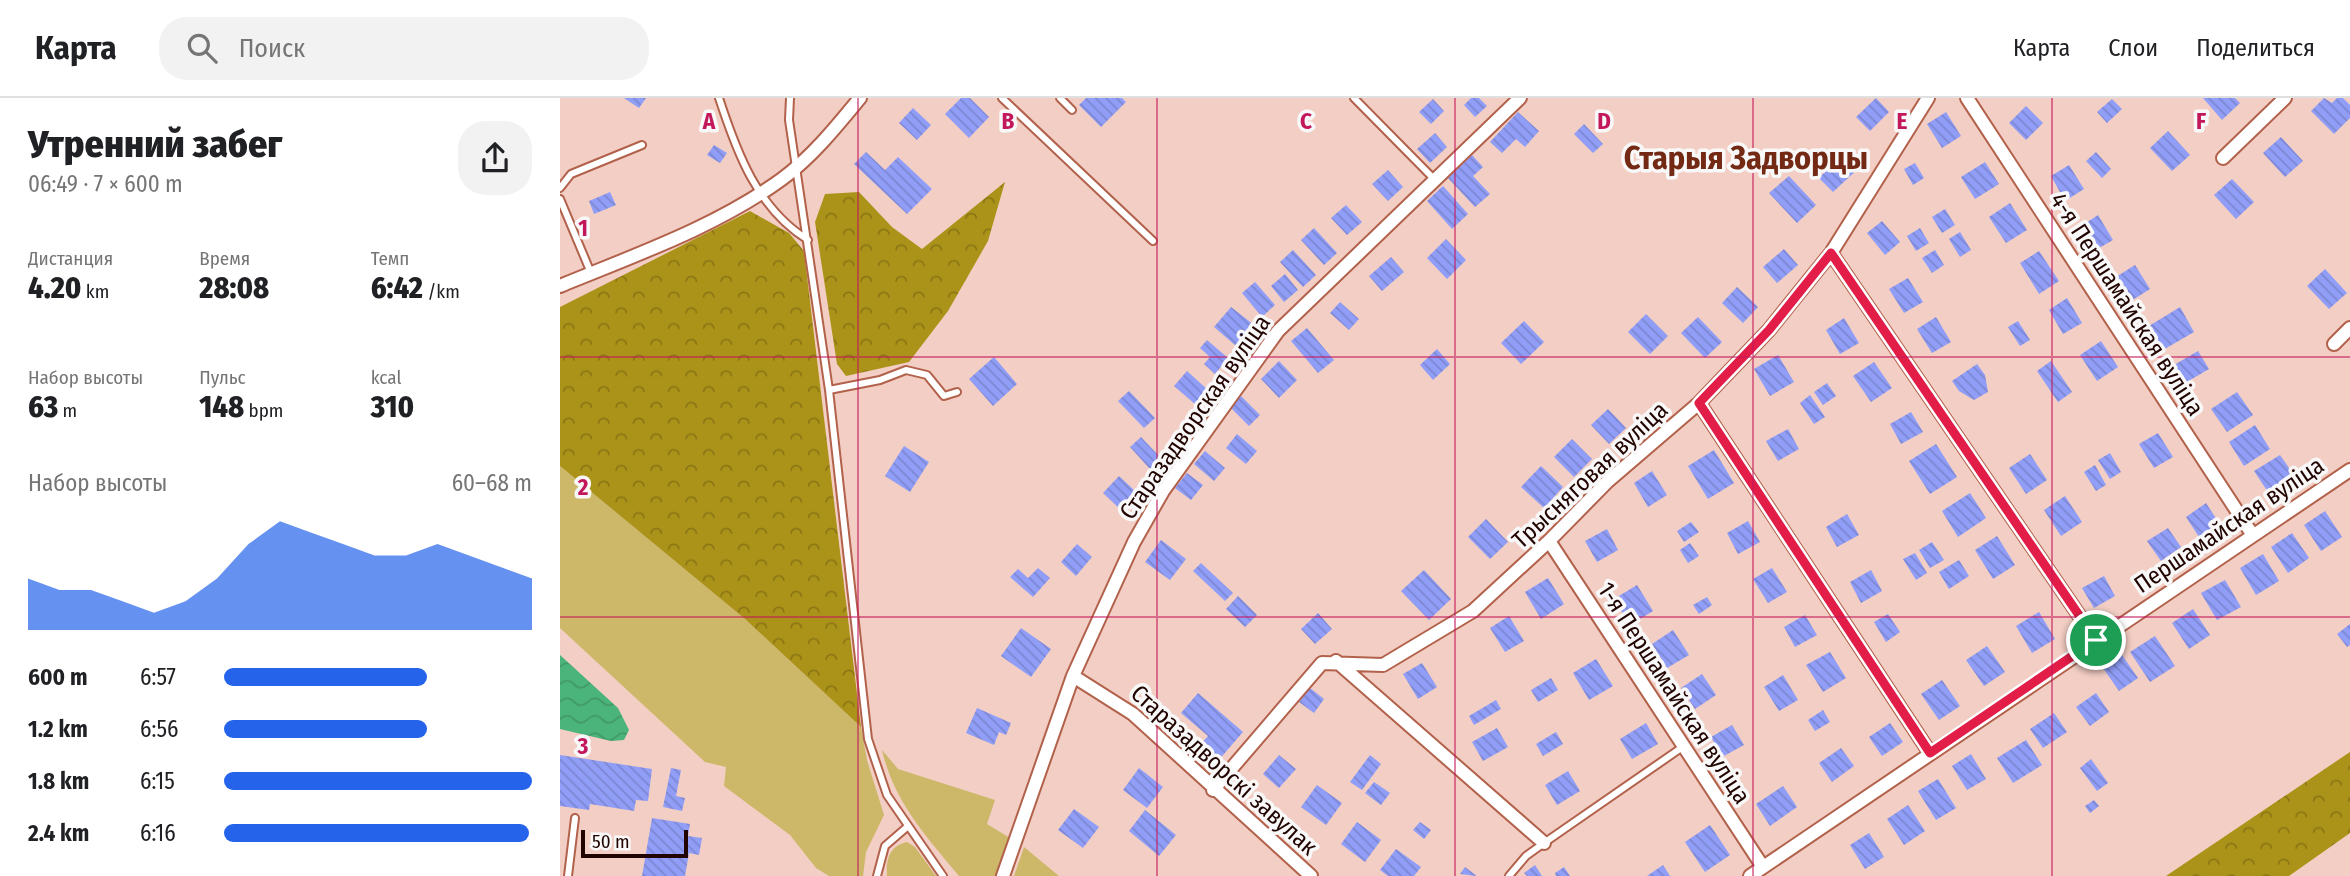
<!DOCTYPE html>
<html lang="ru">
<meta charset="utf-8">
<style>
:root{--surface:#fff;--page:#f2f2f2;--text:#202124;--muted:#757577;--line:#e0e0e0;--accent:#2563eb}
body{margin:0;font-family:"Fira Sans Condensed",sans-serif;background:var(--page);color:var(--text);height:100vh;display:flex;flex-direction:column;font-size:26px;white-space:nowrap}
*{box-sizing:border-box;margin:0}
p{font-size:23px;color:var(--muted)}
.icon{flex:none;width:38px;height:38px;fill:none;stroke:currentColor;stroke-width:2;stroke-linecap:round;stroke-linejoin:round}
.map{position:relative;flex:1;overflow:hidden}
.sheet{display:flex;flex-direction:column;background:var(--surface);width:560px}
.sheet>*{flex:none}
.scale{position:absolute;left:21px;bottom:18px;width:107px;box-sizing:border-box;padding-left:7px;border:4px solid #210400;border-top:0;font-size:19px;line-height:24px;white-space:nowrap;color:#210400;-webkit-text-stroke:5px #f8f8f8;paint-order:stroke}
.pin{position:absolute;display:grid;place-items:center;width:60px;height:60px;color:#fff;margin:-30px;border:4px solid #fff;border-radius:50%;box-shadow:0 2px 7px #0007}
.round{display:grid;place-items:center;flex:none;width:74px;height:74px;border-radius:28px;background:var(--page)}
.summary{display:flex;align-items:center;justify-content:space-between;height:119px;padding:0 28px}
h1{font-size:38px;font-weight:800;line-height:52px}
.stats{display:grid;grid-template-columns:repeat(3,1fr);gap:10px;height:119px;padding:7px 28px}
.stats div{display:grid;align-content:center}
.stats b{font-size:30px;font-weight:800}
.stats small{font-size:19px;font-weight:400}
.stats p{font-size:19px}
.chart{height:196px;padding:14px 28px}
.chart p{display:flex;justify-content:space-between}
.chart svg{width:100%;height:126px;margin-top:7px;fill:var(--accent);opacity:.7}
ul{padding:0 28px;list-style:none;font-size:23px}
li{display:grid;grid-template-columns:112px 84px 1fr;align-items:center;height:52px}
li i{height:18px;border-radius:9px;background:var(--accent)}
header{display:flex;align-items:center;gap:42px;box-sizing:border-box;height:98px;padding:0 35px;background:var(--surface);border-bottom:2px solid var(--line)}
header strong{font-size:33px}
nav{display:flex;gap:38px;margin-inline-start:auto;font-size:24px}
.search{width:490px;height:63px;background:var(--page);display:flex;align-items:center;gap:18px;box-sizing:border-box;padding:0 24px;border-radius:28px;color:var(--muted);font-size:26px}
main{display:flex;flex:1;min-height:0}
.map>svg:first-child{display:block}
.grass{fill:#ccb868}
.forest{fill:url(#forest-crowns)}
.water{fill:url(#water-waves)}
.building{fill:url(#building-back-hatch)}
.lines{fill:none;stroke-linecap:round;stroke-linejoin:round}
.lane-casing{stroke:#b2614b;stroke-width:10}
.street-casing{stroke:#b2614b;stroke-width:16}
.lane{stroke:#fff;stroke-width:6}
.street{stroke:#fff;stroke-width:12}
.route-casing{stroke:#fff;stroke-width:14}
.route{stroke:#e11d48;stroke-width:9}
.grid{fill:none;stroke:#c2185b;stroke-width:2;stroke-opacity:0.55}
.labels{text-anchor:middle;stroke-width:7;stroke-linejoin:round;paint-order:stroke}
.street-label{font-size:24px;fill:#210400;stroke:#f8f8f8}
.district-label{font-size:32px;font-weight:bold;fill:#732914;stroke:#f8f8f8}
.grid-label{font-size:23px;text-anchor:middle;font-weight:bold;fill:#c2185b;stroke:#f8f8f8;stroke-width:7;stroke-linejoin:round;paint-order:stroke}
</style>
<header>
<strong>Карта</strong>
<div class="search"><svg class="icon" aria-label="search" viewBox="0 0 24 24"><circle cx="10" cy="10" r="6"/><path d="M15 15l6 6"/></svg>Поиск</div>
<nav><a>Карта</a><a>Слои</a><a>Поделиться</a></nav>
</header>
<main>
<section class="sheet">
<div class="summary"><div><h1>Утренний забег</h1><p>06:49 · 7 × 600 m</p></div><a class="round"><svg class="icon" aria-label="share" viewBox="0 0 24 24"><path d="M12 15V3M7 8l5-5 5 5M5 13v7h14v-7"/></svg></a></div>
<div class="stats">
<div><p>Дистанция</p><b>4.20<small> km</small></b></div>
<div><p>Время</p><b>28:08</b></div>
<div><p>Темп</p><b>6:42<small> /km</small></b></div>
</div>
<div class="stats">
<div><p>Набор высоты</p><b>63<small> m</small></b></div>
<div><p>Пульс</p><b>148<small> bpm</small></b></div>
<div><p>kcal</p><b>310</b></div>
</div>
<div class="chart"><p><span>Набор высоты</span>60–68 m</p>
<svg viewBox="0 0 160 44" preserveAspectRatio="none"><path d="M0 44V26L10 30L20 30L30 34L40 38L50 34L60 26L70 14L80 6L90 10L100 14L110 18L120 18L130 14L140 18L150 22L160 26V44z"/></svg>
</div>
<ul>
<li><b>600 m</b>6:57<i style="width:66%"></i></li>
<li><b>1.2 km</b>6:56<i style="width:66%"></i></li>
<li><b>1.8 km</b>6:15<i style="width:100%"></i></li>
<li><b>2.4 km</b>6:16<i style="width:99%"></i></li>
</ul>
</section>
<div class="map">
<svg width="1790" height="778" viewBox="0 0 1790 778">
<defs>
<pattern id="forest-crowns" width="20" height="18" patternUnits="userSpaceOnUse" patternTransform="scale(1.75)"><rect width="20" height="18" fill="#ab9319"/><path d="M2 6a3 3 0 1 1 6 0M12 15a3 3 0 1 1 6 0" fill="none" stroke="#8b7614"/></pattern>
<pattern id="water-waves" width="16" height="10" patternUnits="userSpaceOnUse" patternTransform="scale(1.75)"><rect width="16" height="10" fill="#4bb47a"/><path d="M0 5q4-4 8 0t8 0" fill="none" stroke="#419968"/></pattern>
<pattern id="building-back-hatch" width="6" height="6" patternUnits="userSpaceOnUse" patternTransform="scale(1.75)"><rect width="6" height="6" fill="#909ef7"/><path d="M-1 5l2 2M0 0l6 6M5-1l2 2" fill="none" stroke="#7c86d2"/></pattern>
</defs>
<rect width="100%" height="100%" fill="#f3cec4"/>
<path class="grass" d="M0,368L185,521L301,629L307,662L324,717L306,754L303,778H269L256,770L230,737L164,688L166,669L145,664L0,530Z
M322,652L338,671L435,702L427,726L450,740L437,778H399C366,738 334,704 322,652Z
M347,744L355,749L376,778H327C326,762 329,748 347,744Z
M464,749L499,778H454Z"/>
<path class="forest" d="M445,84L428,143L388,213L349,264L286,278L277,266L255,124L265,96L299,94L332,129L362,151Z
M190,113L229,135L244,153L301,629L185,521L0,368V209Z
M1790,654V735L1729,778H1606Z"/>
<path class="water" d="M0,557L58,610L69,632L64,642L51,643L0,631Z"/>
<path class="building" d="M64,0H86L79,10Z
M401,0H410L429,19L409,40L385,16Z
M526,0H562L566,4L541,29L519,7Z
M911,0H919L927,8L915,19L904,7Z
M1316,0L1329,14L1310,33L1296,19Z
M1643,0H1675L1680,5L1662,22Z
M1764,0L1772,5L1777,0H1783L1790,7V20L1774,36L1751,13Z
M873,1L884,13L871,26L859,14Z
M1552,1L1562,11L1547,25L1537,14Z
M1466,8L1483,25L1466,42L1449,25Z
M353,10L371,27L357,42L339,25Z
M958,14L979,33L965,49L956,41L942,55L930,44Z
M1386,14L1401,38L1382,50L1367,26Z
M1024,26L1043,46L1033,55L1014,36Z
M1608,33L1630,57L1612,73L1590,50Z
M875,35L887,49L870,65L857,51Z
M1721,39L1743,63L1725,79L1703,55Z
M154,47L167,55L160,65L147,57Z
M306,54L325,72L338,59L372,91L347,116L294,66Z
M1536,54L1551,71L1542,80L1526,63Z
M1284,55L1298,71L1273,94L1259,80Z
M912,57L923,69L913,78L930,96L915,109L888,80Z
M1425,64L1439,86L1415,101L1401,79Z
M1355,65L1364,80L1353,87L1344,71Z
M1509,67L1524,91L1505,103L1491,78Z
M828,72L843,89L828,103L812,86Z
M1229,78L1256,107L1237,125L1209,95Z
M1672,81L1694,104L1676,121L1654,97Z
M883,88L908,116L892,131L867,103Z
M50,94L56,107L34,116L29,103Z
M1450,105L1467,132L1446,145L1429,119Z
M786,107L802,124L787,137L771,120Z
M1385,111L1395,127L1382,135L1372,119Z
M1538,117L1553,142L1534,153L1520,129Z
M1322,123L1340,144L1325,157L1307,135Z
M754,130L777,155L764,167L741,142Z
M1360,130L1369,145L1356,153L1347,138Z
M1400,134L1411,152L1400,159L1389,141Z
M886,141L906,162L887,181L867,160Z
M1224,151L1238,167L1217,185L1203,169Z
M733,152L756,177L743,189L720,164Z
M1375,152L1384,167L1372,175L1362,160Z
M1479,153L1499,183L1479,196L1460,165Z
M831,159L844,174L822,193L809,178Z
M1575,167L1590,191L1571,203L1556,179Z
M1765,171L1787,195L1769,211L1747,188Z
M725,176L738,192L724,204L711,188Z
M1348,180L1363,204L1344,215L1329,191Z
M695,184L715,207L702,219L682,195Z
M1177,189L1198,209L1183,225L1162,205Z
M1507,200L1522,225L1503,236L1489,212Z
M780,204L799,221L789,232L770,215Z
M671,209L694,227L676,248L654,229Z
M1620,209L1634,234L1603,252L1589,228Z
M1086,216L1108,238L1090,256L1068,234Z
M1138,219L1162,244L1145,260L1121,235Z
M1376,219L1391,244L1372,255L1357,231Z
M1284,220L1299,245L1280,256L1266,232Z
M964,223L984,244L961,266L941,245Z
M1458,223L1470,242L1460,248L1448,229Z
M747,230L774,262L758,275L731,243Z
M647,242L668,260L655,276L644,266L650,259L640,250Z
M1541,243L1558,269L1537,283L1520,257Z
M877,251L890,266L873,282L860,267Z
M1638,253L1649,271L1625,285L1614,267Z
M1218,257L1234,284L1210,298L1194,271Z
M434,259L457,286L433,308L409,281Z
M719,263L737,282L719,300L701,281Z
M1491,263L1512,294L1498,304L1477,273Z
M1314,264L1332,290L1311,304L1293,278Z
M1417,266L1425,277L1428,294L1414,302L1399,293L1392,283Z
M627,273L649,293L636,307L614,288Z
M1267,285L1276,298L1263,307L1254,294Z
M569,293L595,320L584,330L558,303Z
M1677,294L1693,317L1667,334L1651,311Z
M1250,297L1265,319L1254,326L1240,305Z
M681,298L700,317L689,328L670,309Z
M1048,311L1066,330L1049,346L1031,327Z
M1351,314L1363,334L1341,346L1330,326Z
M1695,327L1710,351L1684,368L1669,344Z
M1228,331L1239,351L1218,363L1206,343Z
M1598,335L1613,359L1594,370L1579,346Z
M677,336L697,353L686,366L666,350Z
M581,339L601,360L590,371L570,349Z
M1012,341L1032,361L1014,379L994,359Z
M1376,346L1397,379L1370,396L1349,363Z
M344,348L369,364L350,394L325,378Z
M1154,352L1174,385L1148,401L1128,368Z
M645,353L665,370L654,383L634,366Z
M1550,355L1561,374L1550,381L1538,362Z
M1470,356L1487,382L1466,396L1449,370Z
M1720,357L1736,380L1710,397L1694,373Z
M1535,367L1546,387L1536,393L1524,374Z
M981,368L1003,389L984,410L961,389Z
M1092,373L1107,397L1088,409L1074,385Z
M627,375L643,387L631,402L615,390Z
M559,378L575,393L559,410L543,395Z
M1410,395L1426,420L1398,439L1382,413Z
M1505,398L1522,424L1501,438L1484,412Z
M1646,405L1659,425L1639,439L1626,419Z
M1765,413L1782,439L1761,453L1744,427Z
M1287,416L1299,437L1277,449L1266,429Z
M926,421L948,444L930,461L908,439Z
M1188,423L1200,444L1178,456L1167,435Z
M1131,424L1139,434L1124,444L1117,433Z
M1608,430L1621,449L1601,463L1587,443Z
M1047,431L1058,452L1037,464L1025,443Z
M1732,435L1749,460L1728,475L1711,449Z
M1437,438L1455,467L1433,481L1415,452Z
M601,442L626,461L610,482L585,464Z
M1372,444L1384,462L1370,470L1359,452Z
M1130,445L1139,458L1128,465L1120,452Z
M517,446L532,459L516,478L501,464Z
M1355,455L1367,475L1356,482L1343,461Z
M1703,456L1719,483L1696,497L1680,470Z
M1399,462L1409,478L1389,491L1379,474Z
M641,465L673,495L665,503L633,473Z
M478,470L490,480L473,499L450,479L458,471L468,480Z
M1212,470L1227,494L1208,505L1193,481Z
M864,472L891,501L869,522L841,493Z
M1311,472L1322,493L1301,505L1290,484Z
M1544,478L1555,498L1534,510L1522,490Z
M988,480L1004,506L981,521L965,494Z
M1665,482L1681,509L1657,522L1641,495Z
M1077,487L1093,513L1070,527L1054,501Z
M678,498L697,517L685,529L666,511Z
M1147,499L1152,507L1139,516L1133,507Z
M1633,511L1650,537L1629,551L1612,525Z
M1479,514L1495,541L1472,555L1456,528Z
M758,515L772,531L755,546L741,531Z
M1328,516L1340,534L1326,544L1314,524Z
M1245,517L1257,537L1235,549L1224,529Z
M949,518L964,543L945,554L930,530Z
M1790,526V547L1787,549L1777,536Z
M461,530L491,551L471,579L441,558Z
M1113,532L1129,557L1107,570L1092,546Z
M1595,538L1615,568L1590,584L1570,554Z
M1427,548L1445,574L1424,588L1406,562Z
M1270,554L1286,580L1263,594L1246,567Z
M1562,557L1578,580L1559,593L1543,570Z
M1036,561L1053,588L1029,602L1013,575Z
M862,565L877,589L858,601L843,576Z
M1142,576L1156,597L1135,611L1121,590Z
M1223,577L1238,602L1219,613L1204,589Z
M991,580L998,592L978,604L971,592Z
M1382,582L1400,608L1379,622L1361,596Z
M750,590L764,601L754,615L739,604Z
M638,595L683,634L657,664L639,648L648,638L621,615Z
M1536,595L1549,614L1530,628L1516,609Z
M936,602L941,611L914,627L909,618Z
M417,610L451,625L446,637L439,634L434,647L406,635Z
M1263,612L1270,624L1255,633L1248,622Z
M1494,615L1507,634L1483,650L1470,631Z
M1086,625L1098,646L1072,661L1060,641Z
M1330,625L1343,644L1322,658L1309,639Z
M1172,627L1184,647L1162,659L1151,639Z
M937,630L948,649L923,663L912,644Z
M996,634L1003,646L983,658L976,646Z
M1466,642L1482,667L1453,685L1437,660Z
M1281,650L1294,668L1272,684L1259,665Z
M1411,656L1426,681L1407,692L1392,668Z
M0,657L92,671L88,703L76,702L74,713L30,706L29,712L0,708Z
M719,657L736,671L719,690L703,676Z
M810,657L821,666L802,692L790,684Z
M1531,661L1548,685L1537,693L1520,670Z
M111,670L121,672L116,698L125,700L122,713L103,709Z
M579,670L603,689L587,710L563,692Z
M1008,673L1020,693L997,707L985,687Z
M1378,681L1396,710L1376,722L1358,693Z
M814,684L830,695L821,707L805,695Z
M757,687L782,705L766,727L741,709Z
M1223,688L1237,709L1210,728L1196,706Z
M1534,702L1539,708L1530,715L1525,708Z
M1348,707L1365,733L1344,747L1327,721Z
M514,711L539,729L523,750L498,732Z
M585,712L616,737L599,758L569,733Z
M92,720L130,726L128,738L142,740L139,757L129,755L125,778H82Z
M797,724L821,742L805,764L781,746Z
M860,724L871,732L864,741L853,732Z
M1150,727L1170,757L1145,774L1125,744Z
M1309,735L1324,759L1305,771L1290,747Z
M836,751L861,769L854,778H828L820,772Z
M975,767L982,778H967L964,775Z
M1103,767L1110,778H1087Z
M905,769L917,778L900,776Z
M1004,769L1010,778H996L995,775Z"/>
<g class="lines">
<g class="lane-casing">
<path id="lane" d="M159,0C177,55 197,110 248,142
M230,0L229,22L269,292L308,641L327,697L383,778
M442,0L593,143
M500,0L512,12
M794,0L875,82
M0,90L11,76L82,47
M0,101L31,175
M269,292L320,282L346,272L367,277L384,298L397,294
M8,778L15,720
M317,778L325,748L347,729
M949,778L966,758L984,745L1124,648"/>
</g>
<g class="street-casing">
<path id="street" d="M1407,0L1692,436
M1663,60L1725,0
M1271,155L1536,542
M0,188C75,157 156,129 222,81C252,59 277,28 300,0
M1774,246L1790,230
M1139,305L1370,655
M989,443L1203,769
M776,563L984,745
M513,578L573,616L751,778
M653,692L762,565L823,567L913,513L989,443L1047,384L1139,305L1209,232L1271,155L1368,0
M443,778L513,578L574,444L603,393L718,233L960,0
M1190,778L1790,372"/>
</g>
<use href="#lane" class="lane"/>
<use href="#street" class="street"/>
</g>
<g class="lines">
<g class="route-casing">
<path id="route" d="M1271,155L1536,542L1370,655L1139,305L1209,232Z"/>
</g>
<use href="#route" class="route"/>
</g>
<path class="grid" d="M298,0V778M597,0V778M895,0V778M1193,0V778M1492,0V778M0,259H1790M0,519H1790"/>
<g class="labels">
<g class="street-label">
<text transform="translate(1567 206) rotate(57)" y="8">4-я Першамайская вуліца</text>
<text transform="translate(635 319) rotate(-55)" y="8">Старазадворская вуліца</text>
<text transform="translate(1030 377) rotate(-43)" y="8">Трысняговая вуліца</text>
<text transform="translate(1669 427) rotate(-34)" y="8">Першамайская вуліца</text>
<text transform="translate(1114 595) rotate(57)" y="8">1-я Першамайская вуліца</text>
<text transform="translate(664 672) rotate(42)" y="8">Старазадворскі завулак</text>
</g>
<g class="district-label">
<text x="1186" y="71">Старыя Задворцы</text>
</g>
</g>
<g class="grid-label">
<text x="149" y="31">A</text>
<text x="448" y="31">B</text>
<text x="746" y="31">C</text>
<text x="1044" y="31">D</text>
<text x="1342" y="31">E</text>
<text x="1641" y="31">F</text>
<text x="23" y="138">1</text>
<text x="23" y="397">2</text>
<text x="23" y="656">3</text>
</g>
</svg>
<div class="scale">50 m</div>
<div class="pin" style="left:1536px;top:542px;background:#1e9e55"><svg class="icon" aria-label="arrive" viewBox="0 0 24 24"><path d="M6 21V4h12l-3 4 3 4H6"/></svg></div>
</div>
</main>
